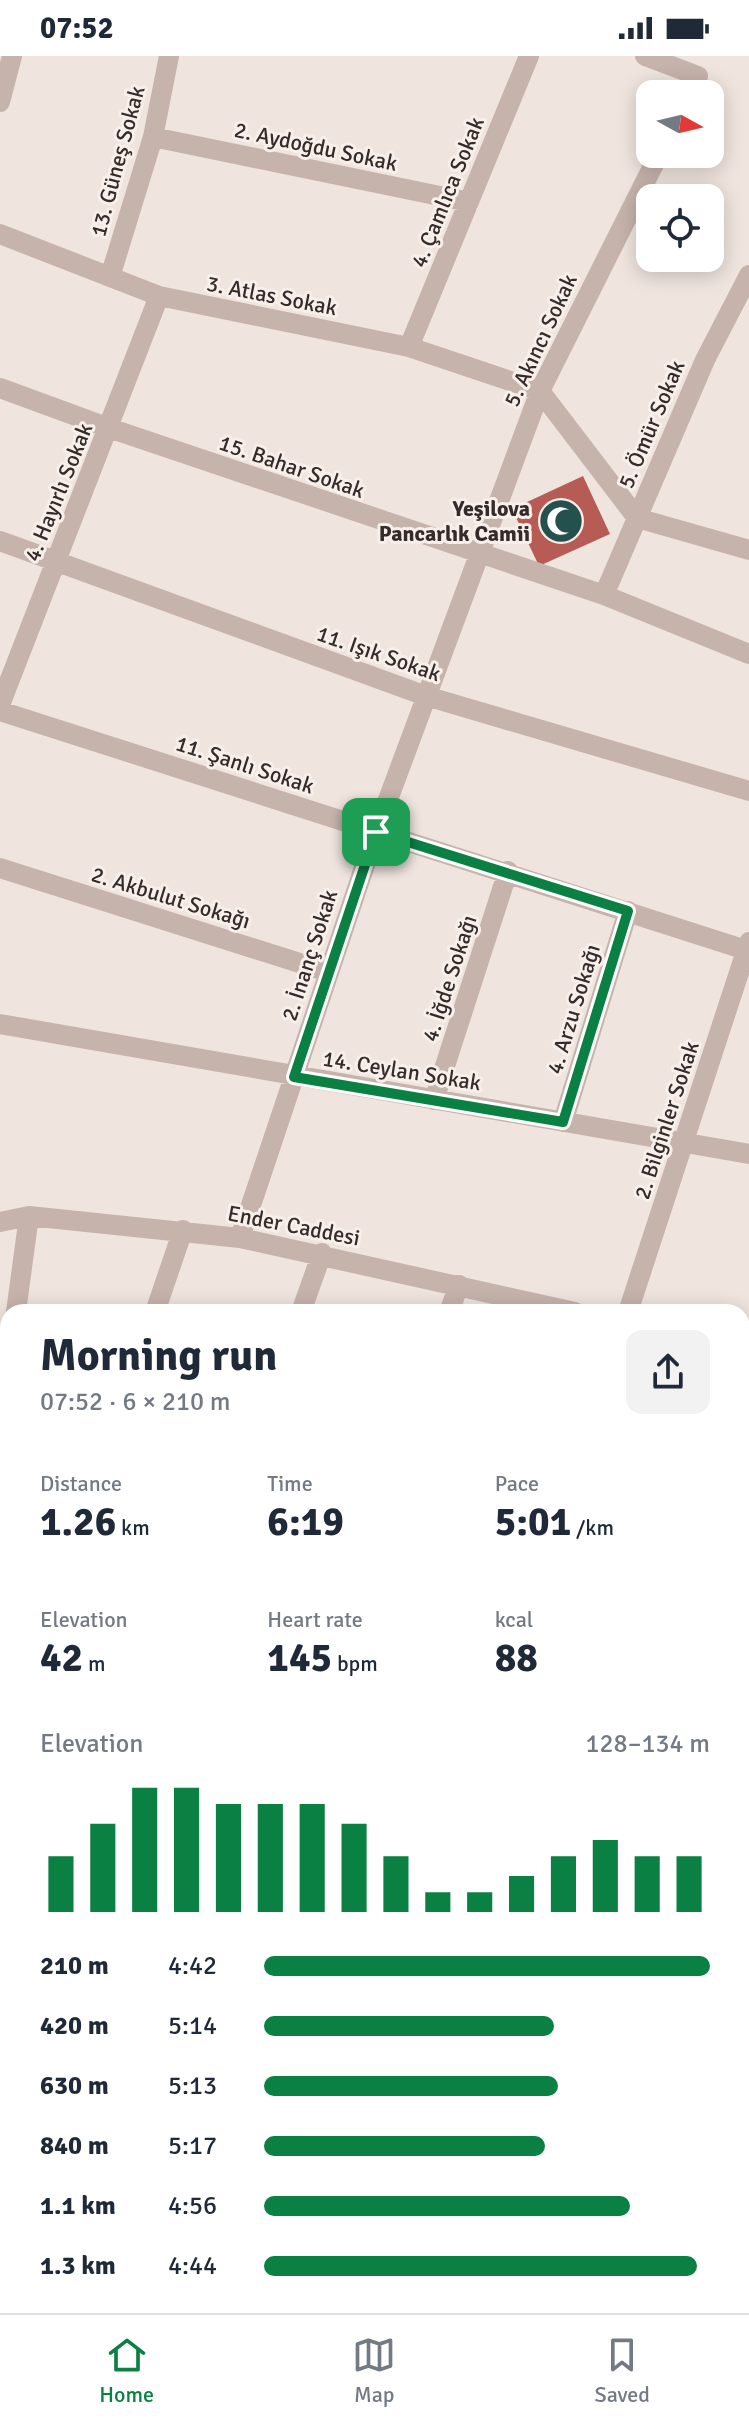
<!DOCTYPE html>
<meta charset="utf-8">
<style>
:root{--surface:#fff;--page:#f2f2f3;--text:#1f2937;--muted:#747a83;--line:#e0e1e3;--accent:#0b8043}
body{margin:0;font-family:Signika,sans-serif;background:var(--page);color:var(--text);height:100vh;display:flex;flex-direction:column;font-size:30px;white-space:nowrap}
*{box-sizing:border-box;margin:0}
p{font-size:26px;color:var(--muted)}
.icon{flex:none;width:44px;height:44px;fill:none;stroke:currentColor;stroke-width:2;stroke-linecap:round;stroke-linejoin:round}
.map{position:relative;flex:1;overflow:hidden}
.side{position:absolute;left:0px;top:1248px;width:750px;height:1010px;display:flex;flex-direction:column;background:var(--surface);border-radius:24px 24px 0 0;box-shadow:0 4px 20px #0003}
.side>*{flex:none}
.needle{width:52px;rotate:98deg}
.fabs{position:absolute;left:636px;top:24px;display:grid;gap:16px}
.fabs a{display:grid;place-items:center;width:88px;height:88px;border-radius:16px;background:var(--surface);box-shadow:0 4px 20px #0003;font-size:40px}
.pin{position:absolute;display:grid;place-items:center;width:68px;height:68px;color:#fff;margin:-34px;border-radius:16px;box-shadow:0 4px 12px #0006}
.round{display:grid;place-items:center;flex:none;width:84px;height:84px;border-radius:16px;background:var(--page)}
.summary{display:flex;align-items:center;justify-content:space-between;height:136px;padding:0 40px}
h1{font-size:44px;font-weight:700;line-height:60px}
.metrics{display:grid;grid-template-columns:repeat(3,1fr);gap:12px;height:136px;padding:8px 40px}
.metrics div{display:grid;align-content:center}
.metrics b{font-size:40px;font-weight:700}
.metrics small{font-size:22px;font-weight:400}
.metrics p{font-size:22px}
.chart{height:224px;padding:16px 40px}
.chart p{display:flex;justify-content:space-between}
.chart svg{width:100%;height:144px;margin-top:8px;stroke:var(--accent);stroke-width:6}
ul{padding:0 40px;list-style:none;font-size:26px}
li{display:grid;grid-template-columns:128px 96px 1fr;align-items:center;height:60px}
li i{height:20px;border-radius:10px;background:var(--accent)}
.status{display:flex;justify-content:space-between;align-items:center;height:56px;padding:0 40px;background:var(--surface);direction:ltr}
.status svg{height:22px;fill:currentColor}
.tabs{display:flex;justify-content:space-around;align-items:center;height:112px;border-top:2px solid var(--line);background:var(--surface);font-size:22px;color:var(--muted)}
.tabs a{display:grid;justify-items:center;gap:4px}
.tabs .active{color:var(--accent)}
.map>svg:first-child{display:block}
.green{fill:#b8bca0}
.building{fill:#b75c55}
.lines{fill:none;stroke-linecap:round;stroke-linejoin:round}
.minor{stroke:#c6b3ab;stroke-width:20}
.route-casing{stroke:#fff;stroke-width:16}
.route{stroke:#0b8043;stroke-width:10}
.labels{text-anchor:middle;stroke-width:6;stroke-linejoin:round;paint-order:stroke}
.street-label{font-size:22px;fill:#352b2a;stroke:#f7efea}
.poi-label{font-size:22px;font-weight:bold;fill:#352b2a;stroke:#f7efea;text-anchor:end}
</style>
<div class="status"><b>07:52</b><svg viewBox="0 0 49 12"><path d="M0 12V9h3v3zM5 12V6h3v6zM10 12V3h3v9zM15 12V0h3v12zM26 1h20v11H26zM47 4h2v5h-2z"/></svg></div>
<div class="map">
<svg width="749" height="2257" viewBox="0 0 749 2257">
<rect width="100%" height="100%" fill="#efe4de"/>
<path class="green" d="M326,2250H458L456,2257H325Z"/>
<path class="building" d="M583,420L610,478L539,510L512,453Z"/>
<g class="lines">
<path class="minor" d="M645,0L698,20L689,38
M0,46L12,0
M153,81L469,146
M0,178L159,240L409,291L540,335L637,462L749,494
M110,221L153,81L169,0
M409,291L529,0
M0,332L109,372L604,539L749,598
M0,485L426,640L749,735
M604,539L705,304L749,219
M0,649L159,240
M0,655L749,895
M0,812L328,916
M0,968L749,1098
M434,1044L508,815
M563,1066L628,855
M0,1166L29,1160L240,1182L575,1256
M240,1182L376,776L540,335L659,98
M16,1256L29,1160
M155,1256L183,1174
M301,1256L322,1197
M449,1256L459,1229
M628,1256L749,886
M742,1289L749,1290
M0,1317L8,1287
M742,1411L749,1413
M742,1541L749,1543
M0,1640L8,1642
M742,1678L749,1680
M0,1708L8,1686
M742,1813L749,1814
M742,1869L749,1847
M742,1900L749,1901
M0,2076L8,2054
M742,2151L749,2127
M0,2179L8,2188
M2,2257L8,2223
M177,2257L178,2250
M476,2257L478,2250
M616,2257L618,2250
M710,2257L712,2250"/>
</g>
<g class="lines">
<g class="route-casing">
<path id="route" d="M376,776L628,855L563,1066L294,1021Z"/>
</g>
<use href="#route" class="route"/>
</g>
<defs>
<g id="mosque-disc" transform="scale(2.3)"><circle r="9.5" fill="#24514d" stroke="#f7efea"/><path d="M3.5-4.9A6 6 0 1 0 3.5 4.9A5 5 0 1 1 3.5-4.9Z" fill="#fff"/></g>
</defs>
<g fill-rule="evenodd">
<use href="#mosque-disc" x="561" y="465"/>
</g>
<g class="labels">
<g class="street-label">
<text transform="translate(316 90) rotate(12)" y="8">2. Aydoğdu Sokak</text>
<text transform="translate(117 105) rotate(-75)" y="8">13. Güneş Sokak</text>
<text transform="translate(447 136) rotate(-68)" y="8">4. Çamlıca Sokak</text>
<text transform="translate(272 239) rotate(11)" y="8">3. Atlas Sokak</text>
<text transform="translate(540 284) rotate(-65)" y="8">5. Akıncı Sokak</text>
<text transform="translate(651 368) rotate(-67)" y="8">5. Ömür Sokak</text>
<text transform="translate(292 410) rotate(19)" y="8">15. Bahar Sokak</text>
<text transform="translate(58 436) rotate(-68)" y="8">4. Hayırlı Sokak</text>
<text transform="translate(379 597) rotate(19)" y="8">11. Işık Sokak</text>
<text transform="translate(245 708) rotate(18)" y="8">11. Şanlı Sokak</text>
<text transform="translate(171 841) rotate(17)" y="8">2. Akbulut Sokağı</text>
<text transform="translate(309 899) rotate(-72)" y="8">2. İnanç Sokak</text>
<text transform="translate(449 922) rotate(-72)" y="8">4. İğde Sokağı</text>
<text transform="translate(573 953) rotate(-73)" y="8">4. Arzu Sokağı</text>
<text transform="translate(402 1014) rotate(9)" y="8">14. Ceylan Sokak</text>
<text transform="translate(666 1064) rotate(-72)" y="8">2. Bilginler Sokak</text>
<text transform="translate(294 1169) rotate(11)" y="8">Ender Caddesi</text>
</g>
<g class="poi-label">
<text x="530" y="460">Yeşilova<tspan x="530" dy="25">Pancarlık Camii</tspan></text>
</g>
</g>
</svg>
<div class="fabs">
<a><svg class="needle" viewBox="-14 -14 28 28"><path d="M0-13l5 13h-10z" fill="#e53935"/><path d="M0 13l5-13h-10z" fill="#747a83"/></svg></a>
<a><svg class="icon" aria-label="locate" viewBox="0 0 24 24"><circle cx="12" cy="12" r="6"/><path d="M12 2v4M12 18v4M2 12h4M18 12h4"/></svg></a>
</div>
<div class="pin" style="left:376px;top:776px;background:#1e9e55"><svg class="icon" aria-label="arrive" viewBox="0 0 24 24"><path d="M6 21V4h12l-3 4 3 4H6"/></svg></div>
<section class="side">
<div class="summary"><div><h1>Morning run</h1><p>07:52 · 6 × 210 m</p></div><a class="round"><svg class="icon" aria-label="share" viewBox="0 0 24 24"><path d="M12 15V3M7 8l5-5 5 5M5 13v7h14v-7"/></svg></a></div>
<div class="metrics">
<div><p>Distance</p><b>1.26<small> km</small></b></div>
<div><p>Time</p><b>6:19</b></div>
<div><p>Pace</p><b>5:01<small> /km</small></b></div>
</div>
<div class="metrics">
<div><p>Elevation</p><b>42<small> m</small></b></div>
<div><p>Heart rate</p><b>145<small> bpm</small></b></div>
<div><p>kcal</p><b>88</b></div>
</div>
<div class="chart"><p><span>Elevation</span>128–134 m</p>
<svg viewBox="0 0 160 44" preserveAspectRatio="none"><path d="M5 44V27M15 44V17M25 44V6M35 44V6M45 44V11M55 44V11M65 44V11M75 44V17M85 44V27M95 44V38M105 44V38M115 44V33M125 44V27M135 44V22M145 44V27M155 44V27"/></svg>
</div>
<ul>
<li><b>210 m</b>4:42<i style="width:100%"></i></li>
<li><b>420 m</b>5:14<i style="width:65%"></i></li>
<li><b>630 m</b>5:13<i style="width:66%"></i></li>
<li><b>840 m</b>5:17<i style="width:63%"></i></li>
<li><b>1.1 km</b>4:56<i style="width:82%"></i></li>
<li><b>1.3 km</b>4:44<i style="width:97%"></i></li>
</ul>
</section>
</div>
<nav class="tabs">
<a class="active"><svg class="icon" aria-label="home" viewBox="0 0 24 24"><path d="M3 11l9-7 9 7M6 9v11h12V9"/></svg>Home</a>
<a><svg class="icon" aria-label="map" viewBox="0 0 24 24"><path d="M3 6l6-2 6 2 6-2v14l-6 2-6-2-6 2zM9 4v14M15 6v14"/></svg>Map</a>
<a><svg class="icon" aria-label="saved" viewBox="0 0 24 24"><path d="M7 4h10v16l-5-4-5 4z"/></svg>Saved</a>
</nav>
